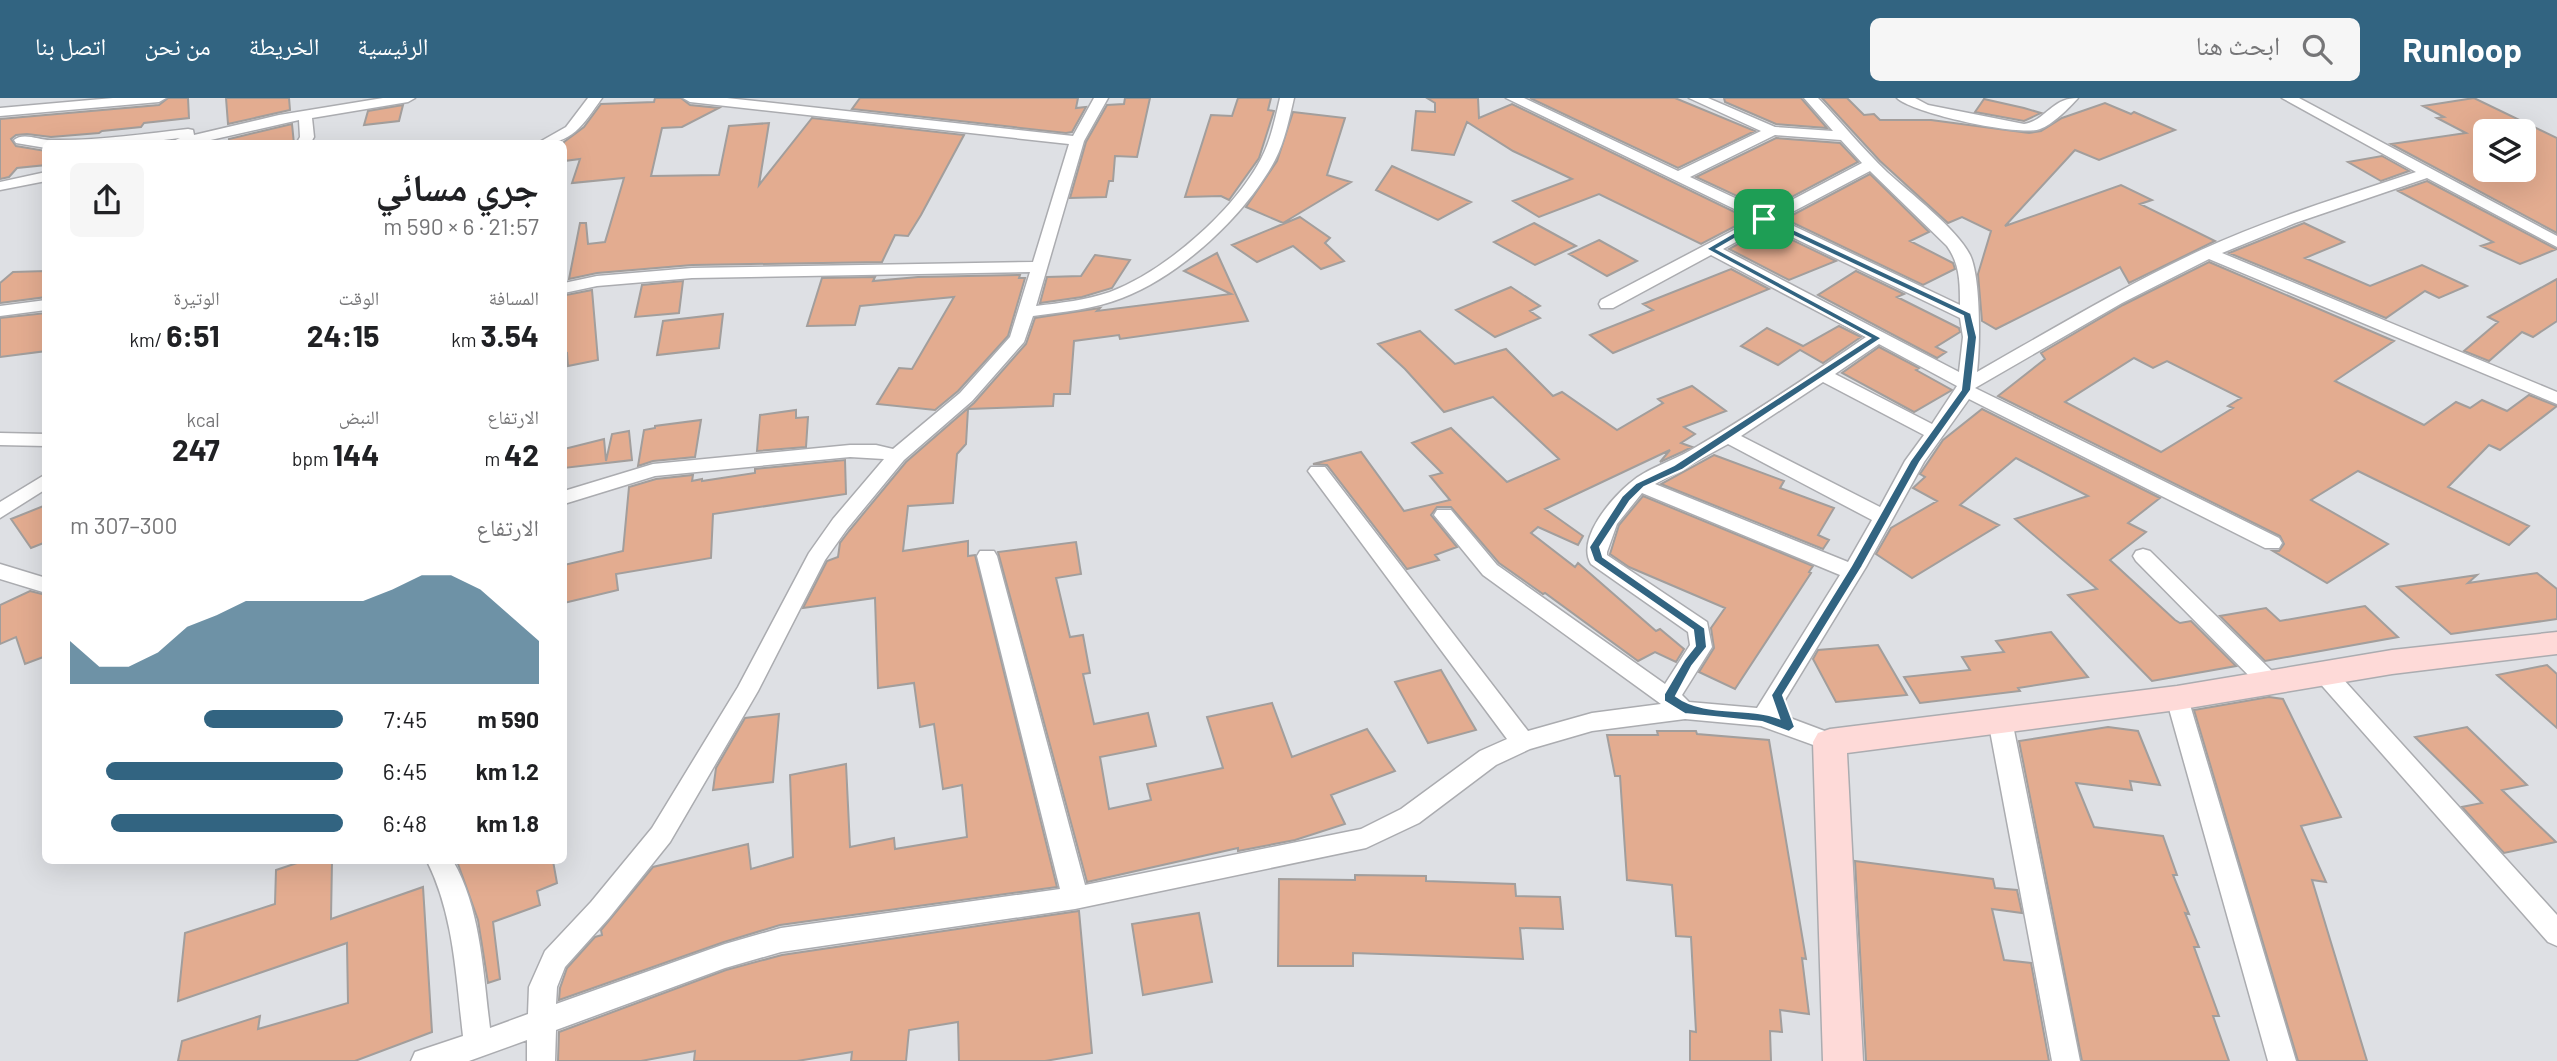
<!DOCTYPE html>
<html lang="ar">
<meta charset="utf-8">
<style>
:root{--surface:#fff;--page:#f6f6f6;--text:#202124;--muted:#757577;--accent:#326481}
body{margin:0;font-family:Barlow,"Noto Naskh Arabic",sans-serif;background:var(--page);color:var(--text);direction:rtl;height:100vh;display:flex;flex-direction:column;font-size:26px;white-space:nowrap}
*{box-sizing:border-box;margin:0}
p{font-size:23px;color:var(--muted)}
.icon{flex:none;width:38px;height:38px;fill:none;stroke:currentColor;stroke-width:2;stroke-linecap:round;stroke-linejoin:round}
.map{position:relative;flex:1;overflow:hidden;direction:ltr}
.panel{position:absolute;left:42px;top:42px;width:525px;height:724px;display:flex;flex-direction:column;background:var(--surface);border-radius:10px;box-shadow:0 7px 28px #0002;direction:rtl}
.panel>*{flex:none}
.buttons{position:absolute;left:2473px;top:21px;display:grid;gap:14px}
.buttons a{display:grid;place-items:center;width:63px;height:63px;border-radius:10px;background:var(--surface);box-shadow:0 7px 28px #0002;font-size:35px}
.pin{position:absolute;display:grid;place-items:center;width:60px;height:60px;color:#fff;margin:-30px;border-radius:14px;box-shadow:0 4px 10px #0006}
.round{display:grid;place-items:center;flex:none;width:74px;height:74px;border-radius:10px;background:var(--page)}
.overview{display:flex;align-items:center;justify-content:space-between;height:119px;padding:0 28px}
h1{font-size:38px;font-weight:700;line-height:52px}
.figures{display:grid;grid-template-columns:repeat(3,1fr);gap:10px;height:119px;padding:7px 28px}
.figures div{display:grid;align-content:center}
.figures b{font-size:30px;font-weight:700}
.figures small{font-size:19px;font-weight:400}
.figures p{font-size:19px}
.chart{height:196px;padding:14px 28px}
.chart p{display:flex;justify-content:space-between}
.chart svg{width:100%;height:126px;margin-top:7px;fill:var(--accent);opacity:.7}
ul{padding:0 28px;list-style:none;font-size:23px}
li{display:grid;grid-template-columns:112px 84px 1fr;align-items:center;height:52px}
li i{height:18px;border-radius:9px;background:var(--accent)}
header{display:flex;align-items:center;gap:42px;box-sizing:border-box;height:98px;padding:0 35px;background:var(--accent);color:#fff}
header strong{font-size:33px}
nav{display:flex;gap:38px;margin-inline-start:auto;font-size:24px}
.search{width:490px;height:63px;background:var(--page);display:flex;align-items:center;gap:18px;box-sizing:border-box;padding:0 24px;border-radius:10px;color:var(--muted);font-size:26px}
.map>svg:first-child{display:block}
.building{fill:#e3ac90;stroke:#a29e9c;stroke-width:2;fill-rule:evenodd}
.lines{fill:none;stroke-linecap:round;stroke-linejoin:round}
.street-casing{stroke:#abacb0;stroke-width:3}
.secondary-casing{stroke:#abacb0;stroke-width:3}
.street{fill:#fff;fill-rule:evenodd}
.secondary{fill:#fedad8;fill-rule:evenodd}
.route{fill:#326481;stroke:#fff;stroke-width:2;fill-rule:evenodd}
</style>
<header>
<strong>Runloop</strong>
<div class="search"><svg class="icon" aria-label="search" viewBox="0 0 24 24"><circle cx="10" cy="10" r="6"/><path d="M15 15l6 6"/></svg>ابحث هنا</div>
<nav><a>الرئيسية</a><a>الخريطة</a><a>من نحن</a><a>اتصل بنا</a></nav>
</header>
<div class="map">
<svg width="2557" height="963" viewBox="0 0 2557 963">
<rect width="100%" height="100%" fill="#dee0e4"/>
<path class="building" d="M168,0H188L189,20L144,25L141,29L102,33L99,35L51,39L27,36L16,37L11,41L16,48L46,53V67L17,70L9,79L0,81V21L159,7Z
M226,0H289L290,12L228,26Z
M655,0H681L690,7L719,10L682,29L662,30L651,78L719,77L729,28L769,25L759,87L812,20L964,37L921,117L908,138L895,137L882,164L692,167L597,175L569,181L580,125H586L588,146L605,144L624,80L572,85L580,61L564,63V44L584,29L601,6L654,4Z
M860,0H1078L1076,10L1086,9L1072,34L1066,35L852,11Z
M1125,0H1150L1137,59L1115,58L1113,83H1109L1106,99L1070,100L1086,44L1107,7L1124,6Z
M1238,0H1271L1268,12L1274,13L1259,60L1229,102L1221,98L1185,99L1211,17L1232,18Z
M1427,0H1478L1479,20L1512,6L1749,121L1701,146L1599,96L1539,119L1513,103L1572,81L1513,53L1467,24L1454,57L1412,52L1416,13L1435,14V5Z
M1530,0H1675L1755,33L1678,70Z
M1724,0H1801L1827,30L1776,26L1725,4Z
M1822,0H1847L1864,17L1874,16L1880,22H1931L2029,35L2041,33L2062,20L2105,5L2131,16L2134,14L2175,32L2099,62L2075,52L2005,128L2121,87L2152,102L2140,106L2215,143L2129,185L2120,169L1996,231L1982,223L1978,176L1991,133L1962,119L1948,125L1880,63Z
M2474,0L2557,40V135L2391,46L2466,35L2437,20L2444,19L2423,8ZM2485,33H2524V72H2485Z
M1984,1L2024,10L2041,15L2024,23L1975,14Z
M403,7L399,23L364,27L368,13Z
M1293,14L1345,20L1327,77L1351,84L1283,125L1246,109L1277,63Z
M292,26L294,46H229V41Z
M1776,40L1840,45L1858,64L1767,112L1696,79Z
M2382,58L2409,73L2381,83L2348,64Z
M1392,68L1471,104L1438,122L1376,92Z
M1870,76L1929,134L1910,143L1953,165L1955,171L1923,187L1785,121Z
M2427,83L2556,151H2557L2520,166L2481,148L2493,144L2398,93Z
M1300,119L1330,140L1325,145L1344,163L1321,171L1293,148L1257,164L1232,147Z
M1534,125L1576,148L1535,167L1494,144Z
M2304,125L2344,144L2305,160L2370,188L2422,167L2467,188L2439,200L2425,193L2386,220L2229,155Z
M1767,130L1836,163L1789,182L1729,151Z
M1599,142L1637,163L1607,178L1569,156Z
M1217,155L1248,223L1120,241L1119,237L1074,243L1070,296H1054L1053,308L968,311L966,346L957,356L953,405L908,408L903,453L968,443V458L975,457L1057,789L780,827L724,844L559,902L560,890L567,870L595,839L602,837L601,832L653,769L748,746L751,771L793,759L790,677L846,666L850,749L894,740L895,751L967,739L962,687L943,691L934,626L920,629L914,585L878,590L875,500L803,510L827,463L838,459L840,445L849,433L906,364L974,305L1026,246L1035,220L1100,210L1097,213L1231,196L1184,173Z
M1095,157L1130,162L1112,190L1082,199L1040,205L1047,179L1081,178Z
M2209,164L2394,243L2335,283L2424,327L2456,304L2470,310L2482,302L2507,313L2529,297L2557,308L2500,352L2489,347L2448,389L2529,428L2509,447L2358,373L2311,402L2388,446L2327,485L2273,453H2279L2284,446L2280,438L1998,298L2045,261L2041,255L2123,207ZM2134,260L2153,270L2167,263L2241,300L2228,308L2233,310L2161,354L2065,304Z
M1731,171L1769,191L1613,255L1590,237L1653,212L1643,206Z
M46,173V199L0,205V185L13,174Z
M1856,173L1904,196L1897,199L1959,230L1960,234L1936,249L1946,254L1937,260L1818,197Z
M1020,177L1019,180H1025L1008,238L958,293L935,312L877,306L899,270L912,271L954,199L860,208L855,227L807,228L822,180L875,179L873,183L918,179Z
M2557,181V223L2533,239L2522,234L2489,263L2464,253L2498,224L2488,219Z
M683,183L679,215L635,219L642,187Z
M1511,189L1540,208L1530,213L1540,220L1495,239L1456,212Z
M592,192L598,262L568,268L567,255L564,256L566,197Z
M46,215V253L0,259V220Z
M723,216L719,250L657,257L663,223Z
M1839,228L1861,239L1823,265L1800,252L1778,267L1741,248L1767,230L1803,248Z
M1420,233L1455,266L1506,251L1553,298L1562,294L1617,332L1663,305L1658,301L1692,288L1726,313L1684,329L1695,336L1681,345L1692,349L1682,354L1660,364L1670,352L1545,411L1583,438L1578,447L1538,429L1531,435L1575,469L1578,465L1656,533L1660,531L1684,551L1676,564L1655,554L1638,563L1545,495L1543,496L1499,465L1451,409H1437L1431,417L1457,449L1435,457L1439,462L1407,471L1327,367L1313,366L1361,354L1404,413L1450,402L1430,378L1442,375L1412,345L1451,330L1507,384L1559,361L1493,299L1444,314L1405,271L1378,246Z
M1879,249L1919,270L1916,272L1952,292L1914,314L1842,275Z
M1982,311L2160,400L2128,425L2146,434L2110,462L2175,522L2180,525L2191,523L2236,568L2152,583L2068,497L2097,491L2015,421L2088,398L2016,360L1960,407L1999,427L1912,480L1876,456L1891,430L1937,403L1913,390L1925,379L1920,376L1943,342Z
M796,312V320L808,319L806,349L757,353L760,317Z
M701,322L695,359L653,363L638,368L644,332L655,330V328Z
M629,333L632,362L564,370V351L604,341L606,363L612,336Z
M1714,357L1784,383L1780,390L1834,410L1818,437L1829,442L1823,451L1661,386Z
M845,362L846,396L713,416L711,460L616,476L618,492L564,505V467L623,453L629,389L656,381L693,377L692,383L702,381V383L755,375V371Z
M1643,398L1813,468L1809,474L1811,475L1735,591L1699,574L1714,550L1711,530L1725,510L1629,469L1610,456L1619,427Z
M46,407V444L31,450L11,421Z
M1076,444L1081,476L1056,480L1070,539L1083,537L1090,575L1083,576L1094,626L1148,615L1156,648L1100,659L1109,711L1151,702L1147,686L1223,670L1207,619L1272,605L1292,659L1367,631L1395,673L1331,697L1345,726L1295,742L1238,753V750L1087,784L998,454Z
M2537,475L2557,491V521L2451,536L2397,489L2477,477L2468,485Z
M30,493L46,497V558L25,566L16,539L0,546V507Z
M2365,508L2398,539L2265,563L2220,518L2266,510L2280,523Z
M2051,534L2088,579L2018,590L2020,593L1920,605L1904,579L1970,572L1962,559L2004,554L1996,543Z
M1878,547L1907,597L1836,604L1813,561L1818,552Z
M2547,567L2557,576V630L2497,577Z
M1441,572L1476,632L1428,645L1395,584Z
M2269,599L2283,601L2341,719L2301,728L2326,784L2312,782L2367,963H2298L2194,612Z
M779,616L773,684L713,692L716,670L745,620Z
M2108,629L2138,633L2160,687L2130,683L2132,692L2076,685L2094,729L2163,738L2177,777H2173L2189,816L2185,815L2199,849H2194L2219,918H2213L2229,963H2082L2019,643Z
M2467,629L2527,687L2502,692L2556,744L2504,755L2462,709L2482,705L2415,639Z
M1657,633H1696L1697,636L1769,642L1806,861L1802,860L1809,916L1780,912L1782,934L1770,933L1771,963H1690V933L1696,934L1691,839L1676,838L1672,787L1627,782L1620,678H1615L1607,637H1658Z
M303,763H332L331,821L423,789L432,934L355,963H178L182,943L260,918L258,931L348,905L347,845L178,903L185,835L275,806L276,772Z
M457,763H553L557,785L537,793L540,807L493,824L500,881L488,885L478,822Z
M1855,763L1993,781L1995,790L2017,792L2022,815L1992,811L2004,862L2031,865L2049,963H1866Z
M1355,777L1426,778V783L1515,786L1516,798L1560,799L1563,831L1520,830L1523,861L1353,855V868H1278L1279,781L1355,782Z
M1079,813L1092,955L1045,963H959L958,924L909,932L906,963H851L852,954L797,963H694L695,953L641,963H558L559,934L726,872L782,857Z
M1199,815L1212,884L1143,897L1132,826Z"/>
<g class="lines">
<g class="street-casing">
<path id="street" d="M113,0H166L159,4L0,18V10Z
M383,0H415L408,4L312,20L314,39L310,46H296L300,39L299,22L193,46H166L180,40L131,46H46V50L16,45L14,42C23,34 39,42 50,42C96,43 143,36 188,31L193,32L194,37L279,17Z
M588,0H602C582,28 573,46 536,46L566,29Z
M683,0H727L1073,38L1094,0H1108L1084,43L1036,208C1061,205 1086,202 1110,194C1165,173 1233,114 1261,61C1271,42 1275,21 1280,0H1294C1289,21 1285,43 1275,62C1246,117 1180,178 1122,200C1094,211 1063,214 1033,218L1024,244L972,303L904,362L847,431L825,462L758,593L670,744L609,820L565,869L557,889L556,906L725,846L781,830L1060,791L977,458L980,453H994L997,458L1085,787L1361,731L1401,711L1480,653L1507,641L1311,377L1308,373L1311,369H1325L1528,633L1592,615L1661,606L1483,477L1434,417L1437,412H1451L1497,467L1665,586L1690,547L1688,534L1591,466C1576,441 1611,401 1630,385C1647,370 1671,364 1691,352C1751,317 1809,278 1866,239L1711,157L1613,210H1601L1599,206L1601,202L1755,121L1506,0H1524L1678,73L1761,33L1689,0H1708L1775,29L1833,33L1804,0H1818C1842,25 1862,50 1887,74C1910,95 1957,131 1970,157C1981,180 1980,248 1977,274C2051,232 2124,188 2201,152C2271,120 2344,98 2416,74L2282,0H2299L2557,138V149L2427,80L2295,125L2222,155L2557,294V306L2209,161L2122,205L1975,290L2279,440L2282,445L2279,450H2265L1969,301L1924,364L1866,469L1777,615L1838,638L1842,644L1838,650L1830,653L1761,628L1685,621L1592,633L1530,651L1496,667L1419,725L1366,750L1075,811L781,854L725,870L556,932L555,963H527V942L469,963H411L415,954L463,938C456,879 454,817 427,763H453C481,811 483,875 490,930L528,916L529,889L545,853L591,804L652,730L738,589L809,455L833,421L884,361L850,359L655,378L564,406V393L653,366L850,347H876L893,351L960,295L1010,239L1030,174L692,180L597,188L564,195V185L597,178L692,170L1033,164L1069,46L690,4ZM1775,37L1841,42L1862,65L1767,115L1690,79ZM1870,73L1947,148C1960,166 1960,185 1960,207L1779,121ZM1767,127L1960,220L1963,239L1959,274L1723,151ZM1879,246L1957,288L1932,326L1835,276ZM1823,284L1924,337L1905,363L1880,409L1741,338ZM1728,346L1872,422L1848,464L1655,386ZM1642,395L1840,477L1757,610L1689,604L1682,597L1712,549L1707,524L1607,457V454L1617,426Z
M1897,0H1915L1928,7L2024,26C2047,22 2051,0 2078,0C2069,10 2052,27 2040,31C2020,39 1912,15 1897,0Z
M46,74V83L0,92V84Z
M46,202V212L0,218V208Z
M0,335L46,336V348L0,347Z
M46,376V391L0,420V404Z
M2143,451L2150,453L2278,579L2281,585L2278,591L2270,593L2262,591L2136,463L2133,458L2136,453Z
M0,466L46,480V495L0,481Z
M2325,568L2333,570L2557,817V848L2548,844L2317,582L2314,576L2317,570Z
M2177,591L2185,594L2188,600L2296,963H2268L2166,600L2169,594Z
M2000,613L2008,616L2012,622L2080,963H2052L1988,622L1992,616Z"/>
</g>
<g class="secondary-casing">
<path id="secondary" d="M2557,534V556L2392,576L2177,612L1847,655L1863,963H1823L1813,644L1818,635L1830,631L2177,588L2392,552Z"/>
</g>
<use href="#street" class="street"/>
<use href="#secondary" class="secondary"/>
</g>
<path class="route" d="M1761,119H1767L1971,215L1977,239L1971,292L1920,364L1862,469L1783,597L1795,629L1789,634L1762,624L1685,616L1664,603V596L1684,562L1695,548L1693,532L1594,463L1589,449L1622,398L1636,385L1674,367L1870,240L1706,151ZM1764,124L1963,218L1967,239L1961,292L1910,363L1851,468L1773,594L1771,597L1779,620C1747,608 1704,619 1676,598L1692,568L1707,549L1705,530L1603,459L1600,449L1630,403L1644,389L1682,372L1882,240L1717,151Z"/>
</svg>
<div class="buttons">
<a><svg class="icon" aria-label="layers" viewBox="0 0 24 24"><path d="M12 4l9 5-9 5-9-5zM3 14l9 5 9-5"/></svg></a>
</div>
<div class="pin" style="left:1764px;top:121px;background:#1e9e55"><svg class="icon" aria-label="arrive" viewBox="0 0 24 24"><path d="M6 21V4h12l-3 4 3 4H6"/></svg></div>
<section class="panel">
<div class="overview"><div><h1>جري مسائي</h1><p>21:57 · 6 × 590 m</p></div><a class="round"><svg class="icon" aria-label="share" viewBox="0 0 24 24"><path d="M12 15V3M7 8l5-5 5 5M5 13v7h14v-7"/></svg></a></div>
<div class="figures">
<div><p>المسافة</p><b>3.54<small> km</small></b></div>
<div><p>الوقت</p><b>24:15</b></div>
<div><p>الوتيرة</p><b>6:51<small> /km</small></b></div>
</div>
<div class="figures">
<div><p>الارتفاع</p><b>42<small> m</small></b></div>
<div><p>النبض</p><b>144<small> bpm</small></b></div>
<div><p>kcal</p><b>247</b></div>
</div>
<div class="chart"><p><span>الارتفاع</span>300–307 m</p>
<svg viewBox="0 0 160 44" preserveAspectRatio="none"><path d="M0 44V29L10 38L20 38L30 33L40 24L50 20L60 15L70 15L80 15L90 15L100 15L110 11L120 6L130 6L140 11L150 20L160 29V44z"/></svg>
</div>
<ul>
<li><b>590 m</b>7:45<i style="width:51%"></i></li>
<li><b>1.2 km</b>6:45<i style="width:87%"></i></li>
<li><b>1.8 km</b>6:48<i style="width:85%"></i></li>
</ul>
</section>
</div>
